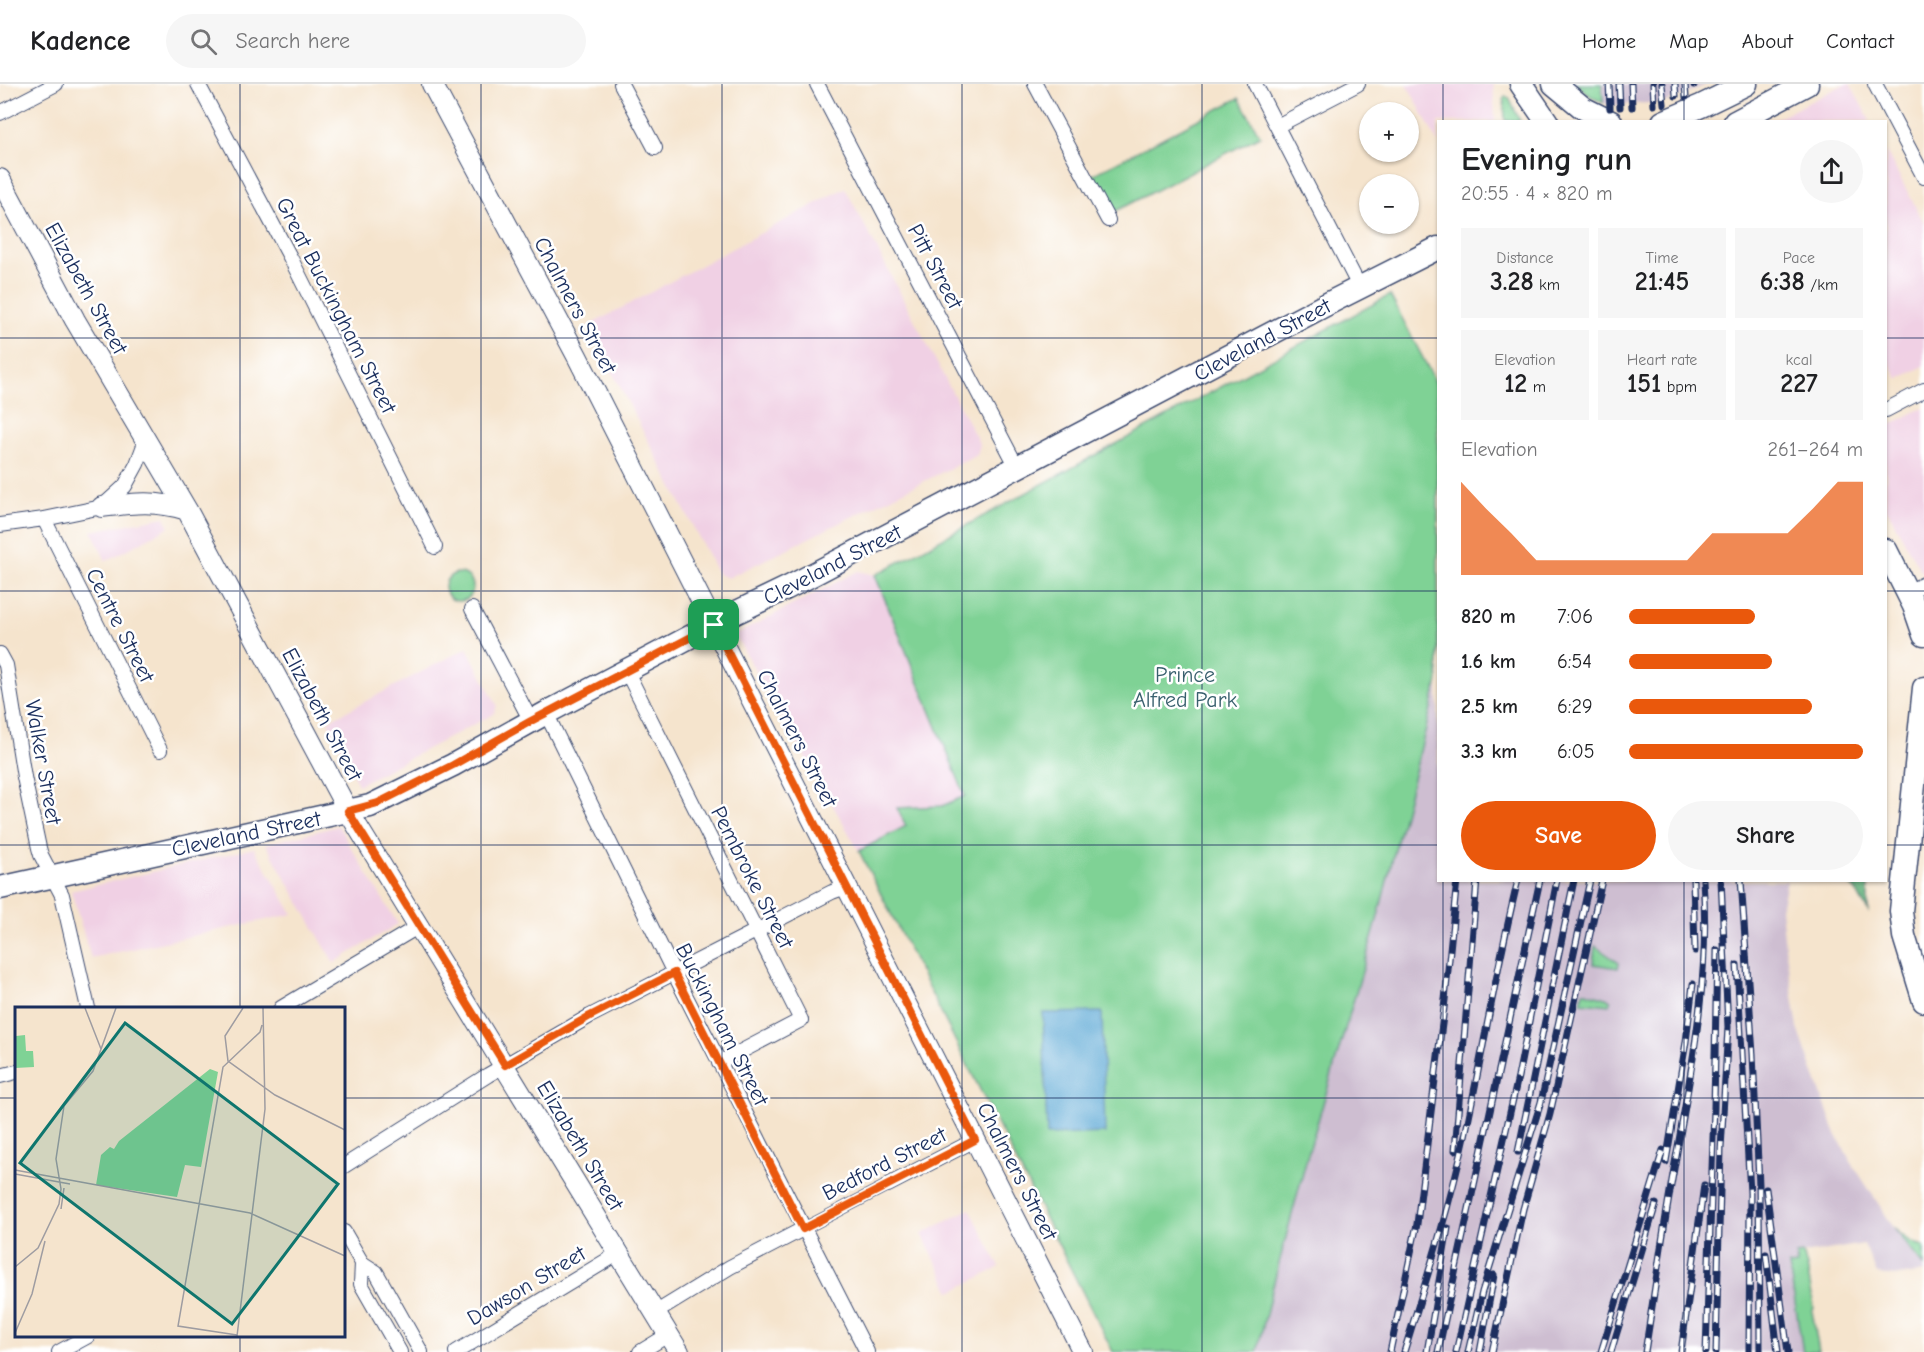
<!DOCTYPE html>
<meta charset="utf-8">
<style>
:root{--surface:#fff;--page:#f6f6f6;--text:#202124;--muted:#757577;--line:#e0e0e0;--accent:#ea580c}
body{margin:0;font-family:"Comic Neue",sans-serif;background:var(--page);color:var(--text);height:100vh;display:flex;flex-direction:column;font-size:22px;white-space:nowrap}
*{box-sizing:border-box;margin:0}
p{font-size:20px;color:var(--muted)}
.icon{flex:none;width:33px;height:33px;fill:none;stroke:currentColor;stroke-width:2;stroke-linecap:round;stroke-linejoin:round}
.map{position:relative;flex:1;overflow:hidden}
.details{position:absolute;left:1437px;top:36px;width:450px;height:762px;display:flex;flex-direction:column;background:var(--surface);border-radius:0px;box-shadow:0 2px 4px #0004}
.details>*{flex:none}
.buttons{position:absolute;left:1359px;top:18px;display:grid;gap:12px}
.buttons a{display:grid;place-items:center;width:60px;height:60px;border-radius:50%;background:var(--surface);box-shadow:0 2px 4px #0004;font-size:30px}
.pin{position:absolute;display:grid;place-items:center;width:51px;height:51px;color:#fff;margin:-26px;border-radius:12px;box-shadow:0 3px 9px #0006}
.round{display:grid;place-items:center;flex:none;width:63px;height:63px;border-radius:32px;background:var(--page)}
.headline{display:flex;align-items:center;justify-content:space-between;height:102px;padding:0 24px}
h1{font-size:33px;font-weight:700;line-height:45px}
.figures{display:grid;grid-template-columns:repeat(3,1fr);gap:9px;height:102px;padding:6px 24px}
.figures div{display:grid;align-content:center;border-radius:0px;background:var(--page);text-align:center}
.figures b{font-size:26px;font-weight:700}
.figures small{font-size:16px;font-weight:400}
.figures p{font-size:16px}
.chart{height:168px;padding:12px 24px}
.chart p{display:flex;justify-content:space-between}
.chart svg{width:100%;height:108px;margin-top:6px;fill:var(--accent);opacity:.7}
.action{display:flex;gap:12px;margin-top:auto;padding:12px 24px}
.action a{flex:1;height:69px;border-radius:36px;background:var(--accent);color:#fff;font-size:24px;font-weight:700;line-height:69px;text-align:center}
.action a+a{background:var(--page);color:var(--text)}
ul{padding:0 24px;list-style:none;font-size:20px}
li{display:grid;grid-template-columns:96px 72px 1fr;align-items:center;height:45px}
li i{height:15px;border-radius:8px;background:var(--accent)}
header{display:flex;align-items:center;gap:36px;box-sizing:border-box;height:84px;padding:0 30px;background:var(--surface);border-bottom:2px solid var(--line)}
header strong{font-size:28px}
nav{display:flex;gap:33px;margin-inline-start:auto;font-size:21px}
.search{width:420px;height:54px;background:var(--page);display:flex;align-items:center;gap:15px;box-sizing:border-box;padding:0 21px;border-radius:33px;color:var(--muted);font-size:22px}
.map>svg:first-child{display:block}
.built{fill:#f0d0e4}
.industrial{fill:#cebed1}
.green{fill:#7fd295;stroke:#4d807a;stroke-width:1.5}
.forest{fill:#67b47e;stroke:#41726e;stroke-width:1.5}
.water{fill:#5ca8d5;stroke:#3c6c9a;stroke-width:1.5}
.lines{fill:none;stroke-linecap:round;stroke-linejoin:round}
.pedestrian-casing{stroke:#3c4a6f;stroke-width:13}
.minor-casing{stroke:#3c4a6f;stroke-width:16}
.secondary-casing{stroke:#3c4a6f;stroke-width:22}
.primary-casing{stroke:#3c4a6f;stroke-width:25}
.pedestrian{stroke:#fff;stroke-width:10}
.minor{stroke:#fff;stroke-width:14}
.secondary{stroke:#fff;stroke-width:20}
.primary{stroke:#fff;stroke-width:22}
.rail-casing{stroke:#1b2f5e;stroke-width:7}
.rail{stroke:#fff;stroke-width:4.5;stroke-dasharray:14;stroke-linecap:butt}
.route-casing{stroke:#fff;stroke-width:12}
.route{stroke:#ea580c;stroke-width:8}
.grid{fill:none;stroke:#1b2f5e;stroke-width:1.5;stroke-opacity:0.55}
.labels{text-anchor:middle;stroke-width:5;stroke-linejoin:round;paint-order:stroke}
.street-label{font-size:22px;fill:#1b2f5e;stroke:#fff}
.park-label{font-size:22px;fill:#39606e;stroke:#fff}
.inset-road{fill:none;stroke:#9e9ca1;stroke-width:1.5}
.view{fill:#0f766e;fill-opacity:0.15;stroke:#0f766e;stroke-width:3}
.inset-edge{fill:none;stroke:#1b2f5e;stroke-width:3}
</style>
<header>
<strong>Kadence</strong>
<div class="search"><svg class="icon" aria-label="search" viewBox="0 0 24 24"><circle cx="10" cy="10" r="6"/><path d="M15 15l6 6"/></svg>Search here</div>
<nav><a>Home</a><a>Map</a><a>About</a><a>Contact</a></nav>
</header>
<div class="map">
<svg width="1924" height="1268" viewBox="0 0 1924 1268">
<rect width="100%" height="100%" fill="#fff"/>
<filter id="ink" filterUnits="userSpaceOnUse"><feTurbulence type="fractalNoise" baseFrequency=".0167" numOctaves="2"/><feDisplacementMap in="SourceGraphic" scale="12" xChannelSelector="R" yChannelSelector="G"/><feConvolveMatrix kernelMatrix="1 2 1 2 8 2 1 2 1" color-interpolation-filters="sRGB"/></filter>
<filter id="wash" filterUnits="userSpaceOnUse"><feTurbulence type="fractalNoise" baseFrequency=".008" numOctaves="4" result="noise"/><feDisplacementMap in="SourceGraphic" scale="24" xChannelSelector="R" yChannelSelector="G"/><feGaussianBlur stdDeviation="1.35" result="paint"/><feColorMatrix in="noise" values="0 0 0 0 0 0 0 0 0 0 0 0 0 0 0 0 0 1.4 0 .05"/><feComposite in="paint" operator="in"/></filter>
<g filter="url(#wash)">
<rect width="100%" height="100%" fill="#f5e4cd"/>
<path class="built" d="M1407,0H1493L1495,37L1438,38V59Z
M1845,0H1850L1870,37H1772Z
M1886,67L1924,139V282L1898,295L1886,271Z
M845,104L980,361L977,371L728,494L718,490L588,242Z
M1924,323V486L1921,488L1886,423V343Z
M165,433L169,443L106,477L92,447Z
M858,487L875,491L965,712L943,722L897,724L906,742L859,767L735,551Z
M467,564L497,621L494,630L358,701L328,637Z
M338,742L398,840L334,879L266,760Z
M254,764L293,830L91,874L71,807Z
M970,1125L1000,1183L951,1208L922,1150Z"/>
<path class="industrial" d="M1602,0H1708L1666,18L1612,21L1603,19Z
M1438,597V796L1787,797L1781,825L1785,862L1798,944L1809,976L1835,1048L1850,1076L1894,1144L1924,1182V1188L1899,1192L1877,1190L1864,1160L1803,1170L1814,1224L1812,1227L1819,1268H1257L1269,1217L1307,1074L1375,844Z"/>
<path class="green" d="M1576,0H1602L1603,19L1592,13Z
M1505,12L1509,14L1520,37H1505L1504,14Z
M1239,14L1260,52L1112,129L1092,91Z
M1390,211L1438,303V597L1375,844L1307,1074L1269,1217L1257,1268H1113L859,767L906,742L897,724L942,722L965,712L875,491Z
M445 503a14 14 0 1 1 28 0a14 14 0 1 1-28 0Z
M1595,862L1619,879L1618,884L1593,880Z
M1583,907L1606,914L1611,917L1610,921L1581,918Z
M1894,1144C1903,1153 1912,1160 1924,1162V1182Z
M1803,1170L1807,1182L1814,1224L1812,1227L1819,1268H1803L1789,1182L1797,1181L1796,1171Z"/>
<path class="forest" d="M1846,797H1868V827L1856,807Z"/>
<path class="water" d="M1102,928L1105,1049L1047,1051L1043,929Z"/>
</g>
<g filter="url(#ink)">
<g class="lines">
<g class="pedestrian-casing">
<path id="pedestrian" d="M803,1145L888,1101"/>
</g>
<g class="minor-casing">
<path id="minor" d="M198,0L290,173L435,463
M621,0L655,64
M817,0L1017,383
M1035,0L1108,136
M1255,0L1360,204
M1875,0L1924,93
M0,29L56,0
M1277,42L1358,0
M1886,326L1924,306
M44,435L160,666
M0,441L44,435L102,423L125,402L137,380L146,356
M1908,508L1924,500
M472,525L531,637
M0,570L6,581L24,693L39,764L41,771L62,811L88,924
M626,586L801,936L719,979
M546,629L674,889L867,1268
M281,924L419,842
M0,992L16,988
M344,1082L488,991L590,932L832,808L846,803
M888,1101L975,1056
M344,1148L362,1179L376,1188L421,1268
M362,1179L361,1200L400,1268
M655,1229L730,1183L803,1145
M59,1268L88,1252
M456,1268L619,1169
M640,1268L668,1251"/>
</g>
<g class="secondary-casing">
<path id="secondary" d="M432,0L577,272L1083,1268
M0,95L75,236L187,426L348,727L679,1268
M102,423C134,419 155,416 187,426"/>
</g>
<g class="primary-casing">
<path id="primary" d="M1521,0L1547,38
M1554,0L1583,24L1611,38
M1663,38L1701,22L1746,0
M1735,38L1807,0
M1886,466L1914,522L1924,551
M1924,604L1901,827L1904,852L1924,917
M0,804L370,722L453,681L546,629L737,528L789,503L1335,216L1438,164"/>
</g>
<use href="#pedestrian" class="pedestrian"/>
<use href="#minor" class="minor"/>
<use href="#secondary" class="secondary"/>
<use href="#primary" class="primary"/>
<g class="rail-casing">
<path id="rail" d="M1609,0L1610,24
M1619,0L1620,23
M1631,0L1632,23
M1653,0L1654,21
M1662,0L1664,20
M1675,0L1676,12
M1685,0L1686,13
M1694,0V1
M1693,796L1695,867
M1741,796L1753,970L1759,1101L1760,1268
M1737,881L1750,1109L1749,1268
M1455,1066L1477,796
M1518,1068L1574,796
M1666,1078L1686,958L1693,900
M1766,1105L1788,1268
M1766,1170L1778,1268
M1390,1268L1417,1140L1445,916L1457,796
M1404,1268C1426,1197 1449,1125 1465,1052C1483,967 1497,881 1518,796
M1427,1268L1448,1144
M1438,1268L1540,796
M1456,1268L1518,993L1557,796
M1468,1268L1482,1208L1541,1018L1590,796
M1480,1268L1494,1191
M1492,1268L1523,1125L1550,1030L1602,796
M1601,1268L1663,1066
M1611,1268L1656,1120
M1645,1268C1654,1211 1662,1153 1672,1096C1689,998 1711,897 1703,796
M1681,1268L1704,1101
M1706,1268L1714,1024L1717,866
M1716,1268L1721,1065L1728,943L1721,796"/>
</g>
<use href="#rail" class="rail"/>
</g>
</g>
<g class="lines" filter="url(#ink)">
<g class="route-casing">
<path id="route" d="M714,541L975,1056L803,1145L674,889L590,932L505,981L348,727L378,719L453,681L531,637Z"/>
</g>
<use href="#route" class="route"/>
</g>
<path class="grid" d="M240,0V924M481,0V1268M722,0V1268M962,0V1268M1202,0V1268M1443,0V38M1684,0V38M0,254H1438M1886,254H1924M0,507H1438M1886,507H1924M0,761H1438M1886,761H1924M1443,796V1268M1684,796V1268M0,1014H16M344,1014H1924M240,1252V1268"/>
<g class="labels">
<g class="street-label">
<text transform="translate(936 182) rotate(62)" y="8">Pitt Street</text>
<text transform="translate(87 204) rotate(61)" y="8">Elizabeth Street</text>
<text transform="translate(337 221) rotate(63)" y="8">Great Buckingham Street</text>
<text transform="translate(576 221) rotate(62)" y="8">Chalmers Street</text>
<text transform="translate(1262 255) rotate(-28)" y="8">Cleveland Street</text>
<text transform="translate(832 480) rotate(-27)" y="8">Cleveland Street</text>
<text transform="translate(121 541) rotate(63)" y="8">Centre Street</text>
<text transform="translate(323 630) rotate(62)" y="8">Elizabeth Street</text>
<text transform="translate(798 654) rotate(63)" y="8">Chalmers Street</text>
<text transform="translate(44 678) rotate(80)" y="8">Walker Street</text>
<text transform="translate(246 749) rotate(-12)" y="8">Cleveland Street</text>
<text transform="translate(753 793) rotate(63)" y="8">Pembroke Street</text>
<text transform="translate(723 940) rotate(63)" y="8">Buckingham Street</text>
<text transform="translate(581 1061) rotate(59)" y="8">Elizabeth Street</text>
<text transform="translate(884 1079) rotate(-27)" y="8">Bedford Street</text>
<text transform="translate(1018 1087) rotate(63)" y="8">Chalmers Street</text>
<text transform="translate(526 1201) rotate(-31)" y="8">Dawson Street</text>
</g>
<g class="park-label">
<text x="1185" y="598">Prince<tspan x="1185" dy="25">Alfred Park</tspan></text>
</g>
</g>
<g transform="translate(15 923)">
<rect width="330" height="330" fill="#f5e4cd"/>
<path d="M10,28L11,44H18L19,60L0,61L1,29ZM195,62L203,65L186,160L170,158L162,190L81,178L86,148L95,140L99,142L104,134Z" fill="#7fd295"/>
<path class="inset-road" d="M70,1L86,42M228,1L210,29L213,54L260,88L330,123M0,163L235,206L330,249M0,167L55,177M46,202L49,181M0,260L23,241L44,197L46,182L41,152L49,99L78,64L101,1M0,326L17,287L30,234M222,328L163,319L208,60L245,25L247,18M222,329L250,102L248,1"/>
<path class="view" d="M110,16L323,177L217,317L5,156Z"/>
<rect width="330" height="330" class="inset-edge"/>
</g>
</svg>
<div class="buttons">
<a>+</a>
<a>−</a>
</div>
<div class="pin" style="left:714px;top:541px;background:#1e9e55"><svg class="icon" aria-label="arrive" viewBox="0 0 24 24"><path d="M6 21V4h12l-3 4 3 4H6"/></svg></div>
<section class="details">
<div class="headline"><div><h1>Evening run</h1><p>20:55 · 4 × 820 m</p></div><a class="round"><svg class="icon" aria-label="share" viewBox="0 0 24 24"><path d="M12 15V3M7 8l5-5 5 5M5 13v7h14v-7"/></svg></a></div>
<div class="figures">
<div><p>Distance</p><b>3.28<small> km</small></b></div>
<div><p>Time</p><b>21:45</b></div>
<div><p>Pace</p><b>6:38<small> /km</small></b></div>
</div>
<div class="figures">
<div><p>Elevation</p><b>12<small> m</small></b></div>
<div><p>Heart rate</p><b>151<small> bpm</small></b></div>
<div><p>kcal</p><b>227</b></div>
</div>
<div class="chart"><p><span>Elevation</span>261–264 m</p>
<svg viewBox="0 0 160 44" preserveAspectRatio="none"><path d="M0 44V6L10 17L20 27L30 38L40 38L50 38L60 38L70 38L80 38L90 38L100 27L110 27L120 27L130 27L140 17L150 6L160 6V44z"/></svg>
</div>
<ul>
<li><b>820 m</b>7:06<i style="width:54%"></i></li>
<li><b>1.6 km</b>6:54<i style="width:61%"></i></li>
<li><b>2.5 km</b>6:29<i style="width:78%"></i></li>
<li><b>3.3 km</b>6:05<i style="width:100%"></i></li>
</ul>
<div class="action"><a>Save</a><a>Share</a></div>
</section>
</div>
